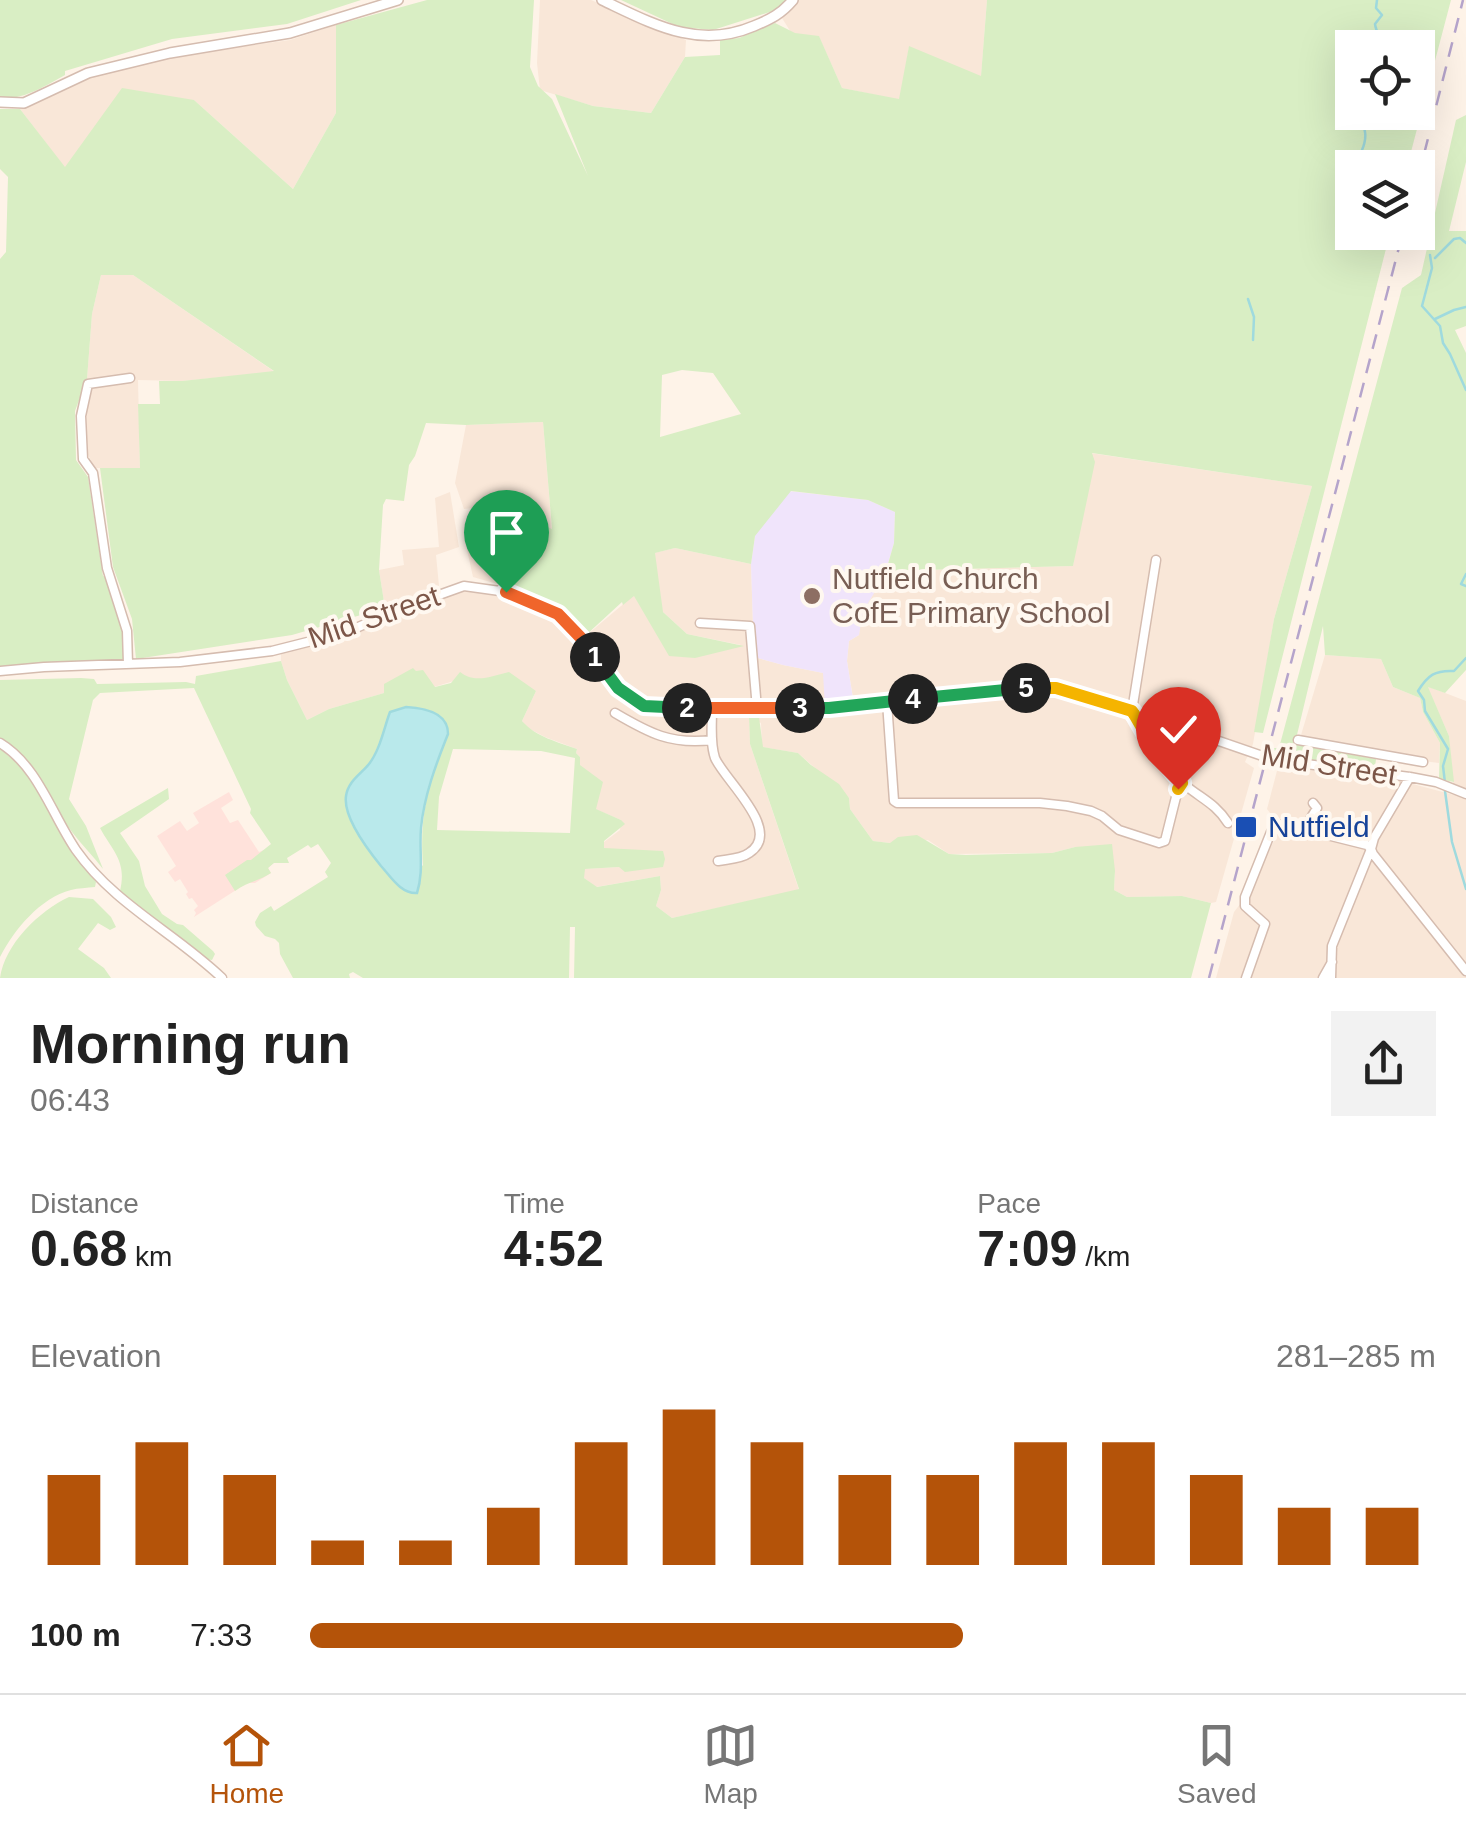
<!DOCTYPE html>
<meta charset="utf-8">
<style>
:root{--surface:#fff;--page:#f2f2f2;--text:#222;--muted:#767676;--line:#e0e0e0;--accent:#b45309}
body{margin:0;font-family:Arial,sans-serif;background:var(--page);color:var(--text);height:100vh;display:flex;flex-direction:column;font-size:38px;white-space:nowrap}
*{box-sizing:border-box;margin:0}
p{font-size:32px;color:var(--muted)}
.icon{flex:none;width:55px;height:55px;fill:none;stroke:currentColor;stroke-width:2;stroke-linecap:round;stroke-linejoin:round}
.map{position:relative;height:978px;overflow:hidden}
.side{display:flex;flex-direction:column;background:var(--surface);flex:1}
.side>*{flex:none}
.tools{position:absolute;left:1335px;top:30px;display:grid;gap:20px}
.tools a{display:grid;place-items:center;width:100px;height:100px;border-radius:0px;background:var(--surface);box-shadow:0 10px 40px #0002;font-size:50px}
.pin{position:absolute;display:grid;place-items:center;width:85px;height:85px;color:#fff;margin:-102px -42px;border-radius:50% 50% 50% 0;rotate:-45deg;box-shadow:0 0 10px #0007}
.pin .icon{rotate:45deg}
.km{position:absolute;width:50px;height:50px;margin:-25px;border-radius:50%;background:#222;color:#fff;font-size:28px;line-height:50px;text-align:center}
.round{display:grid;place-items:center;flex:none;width:105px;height:105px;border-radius:0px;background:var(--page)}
.overview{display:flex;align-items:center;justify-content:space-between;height:170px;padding:0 30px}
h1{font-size:55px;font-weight:800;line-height:75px}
.metrics{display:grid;grid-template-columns:repeat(3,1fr);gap:15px;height:170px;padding:10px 30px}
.metrics div{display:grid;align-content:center}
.metrics b{font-size:50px;font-weight:800}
.metrics small{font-size:28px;font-weight:400}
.metrics p{font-size:28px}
.chart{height:280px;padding:20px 30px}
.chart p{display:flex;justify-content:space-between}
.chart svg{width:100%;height:180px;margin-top:10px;stroke:var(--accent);stroke-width:6}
ul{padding:0 30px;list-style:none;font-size:32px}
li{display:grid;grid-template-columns:160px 120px 1fr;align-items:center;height:75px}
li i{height:25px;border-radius:12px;background:var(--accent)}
.tabs{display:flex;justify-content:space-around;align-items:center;height:140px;border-top:2px solid var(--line);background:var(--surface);font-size:28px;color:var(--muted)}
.tabs a{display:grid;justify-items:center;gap:5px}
.tabs .current{color:var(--accent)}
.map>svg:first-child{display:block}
.residential{fill:#f9e7d8}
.commercial{fill:#ffe2db}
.education{fill:#f0e4fb}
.green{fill:#d9eec4;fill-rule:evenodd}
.water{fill:#b9e9eb;stroke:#9fdade;stroke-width:2.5}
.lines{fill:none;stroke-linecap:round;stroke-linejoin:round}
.stream{stroke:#9fdade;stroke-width:2.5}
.minor-casing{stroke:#d5bcaf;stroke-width:11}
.tertiary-casing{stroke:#d5bcaf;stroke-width:12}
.minor{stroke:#fff;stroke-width:8}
.tertiary{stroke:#fff;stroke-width:9}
.rail{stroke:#b5a4cb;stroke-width:2.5;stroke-dasharray:15 10;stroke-linecap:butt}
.split-1-casing{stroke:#fff;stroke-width:20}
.split-2-casing{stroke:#fff;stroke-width:20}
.split-3-casing{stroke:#fff;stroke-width:20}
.split-4-casing{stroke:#fff;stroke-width:20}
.split-5-casing{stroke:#fff;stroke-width:20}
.split-6-casing{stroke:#fff;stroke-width:20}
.split-7-casing{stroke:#fff;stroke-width:20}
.split-1{stroke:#f0652b;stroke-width:12}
.split-2{stroke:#22a559;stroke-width:12}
.split-3{stroke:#f0652b;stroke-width:12}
.split-4{stroke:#22a559;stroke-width:12}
.split-5{stroke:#22a559;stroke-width:12}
.split-6{stroke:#f5b400;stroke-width:12}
.split-7{stroke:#f5b400;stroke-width:12}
.education-dot{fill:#8d6e63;stroke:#fff8f0;stroke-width:4}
.transit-dot{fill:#1a4fb4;stroke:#fff8f0;stroke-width:4}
.labels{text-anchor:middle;stroke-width:8;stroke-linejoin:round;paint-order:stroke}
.education-label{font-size:30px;fill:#785e54;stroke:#fff8f0;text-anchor:start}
.street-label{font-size:30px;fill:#7c5648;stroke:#fff8f0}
.transit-label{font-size:30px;fill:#164399;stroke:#fff8f0;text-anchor:start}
</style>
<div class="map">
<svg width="1466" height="978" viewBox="0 0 1466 978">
<rect width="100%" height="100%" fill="#fef3e8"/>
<path class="residential" d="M540,0H591L686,40L685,57L651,113L593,106L540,90L537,63Z
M798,0H987L981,77L909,47L900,100L842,88L819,37L792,34L782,18Z
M336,25V113L293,189L194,100L65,168L20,109L91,76L173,56L290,40Z
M101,275H133L275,372L182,381L138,380L140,469L95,468L86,451L87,379L92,314Z
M543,422L552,530L518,515L508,587L473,577L467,550L493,539L491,506L464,509L455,483L466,425Z
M1090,453L1312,486L1274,619L1253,744L1245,762L1254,768L1216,902L1211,903L1182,896L1127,897L1114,890L1115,871L1075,847L1052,853L949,854L928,840L890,843L873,841L850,809L849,798L798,753L762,747L761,723L749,717L750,744L799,890L672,918L656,906L661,890L660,876L596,887L584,878V869L619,867L604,848V842L620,830L621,820L595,809L580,765V757L576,753L577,749L545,737L528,728L522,721L536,691L467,677L434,687L384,693L329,709L307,720L287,680L281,661V648L347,632L464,586L507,592L559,614L582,639L634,595L670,656L741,645L687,634L662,611L654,553L675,548L751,564L754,657L783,665L823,673L854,704L847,661L849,641L859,635L861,616L886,571L1073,566Z
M450,492L459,547L436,555L439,586L385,608L379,570L404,565L402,550L439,547L435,498Z
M1325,655L1381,659L1393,687L1420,698L1423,712L1440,743L1439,763L1298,745Z
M1427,686L1466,701V978H1216L1234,912L1247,895L1281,827L1267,809L1278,767L1394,779L1454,795L1449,736Z"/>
<path class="commercial" d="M229,792L233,800L221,808L230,823L238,820L259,852L264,850L274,862L268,868L271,873L255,883H247L194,917L196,913L194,910L198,906L192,898L189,899L186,894L188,892L180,879L175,882L168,872L176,866L157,836L180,821L187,831L199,823L193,813Z"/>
<path class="education" d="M762,488L868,500L895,512L894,543L884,577L863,611L859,635L849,641L847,661L854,705L825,708L823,673L783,665L754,657L751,564Z"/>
<path class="green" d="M0,0H361L287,24L172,39L65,71V75C45,86 24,100 0,98Z
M427,0H534L530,67L538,86L552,99L588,176L555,94L593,106L651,113L685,57L720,55V40L739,38L775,23L795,33L819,36L842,88L899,99L909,46L981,76L987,0H1451L1407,167L1352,168V232L1390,233L1263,733L1254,732L1274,619L1312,486L1092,453L1095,462L1073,566L886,571L894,543L895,512L868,500L791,491L755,536L751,564L675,548L655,553L663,612L687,634L744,646L695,658L669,656L634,596L623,605L622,602L585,636L561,612L508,587L518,514L552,529L543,422L466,425L426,423L415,456L409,465L404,501L386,499L383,505L379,570L385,608L292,635L136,659L132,619L113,567L100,468H140L138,404H160L159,381H182L274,371L133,275H101L92,314L87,379L75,411L76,460L88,477L103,576L107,577L123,625V659L0,667V259L6,252L8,177L0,169V109H20L65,167L122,88L194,100L293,189L336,113V25ZM1352,48H1418V112H1352ZM682,370L713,373L741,414L660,437L662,375Z
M621,0H787L779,9L713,30L679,27Z
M1466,115V162L1449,231H1466V326L1455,330L1466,353V670L1445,693L1428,687L1449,736L1454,782L1439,779L1440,743L1423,712L1420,698L1393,687L1381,659L1325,655L1323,626L1296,739L1298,745L1376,759L1375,767L1271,756L1274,748H1279L1402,288L1421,275L1456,120Z
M281,661L287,680L307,720L329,709L384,693V684L413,668L416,671L423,670L435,687L451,683L460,672C475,684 492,676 509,672L536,691L522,721C536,737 558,742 577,749L576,753L580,757V765L603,782L596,809L621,820L625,824L604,841V848L663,851L665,859L663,867L625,872L619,867L585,869L584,878L597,887L660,876L661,890L656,906L672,918L799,889L750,744L749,717H759L763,747L798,753L811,765L839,784L849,798L850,809L873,841L890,843L898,837L917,835L949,854L966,855L1052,853L1075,847L1112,844L1115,871L1114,890L1127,897L1182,896L1211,903L1191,978H574L575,927H570L569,978H363L353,972L349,974L350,978H293L280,954L279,943L275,939L265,936L256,926L255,922L260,913L271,906L274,911L328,877L325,872L331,863L318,844L311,848L308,845L287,858L289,863H274L268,868L271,873C259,881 247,882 235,891L225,875L247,860H251L271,844L250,813L251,809L194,688L100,693L93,700L69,799L86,826L103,869C93,856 82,845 72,832C47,799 39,761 0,739V680L81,678L94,679L97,684L186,682L195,684L196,676ZM448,734C429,782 419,813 423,865L402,889L365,845L352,823L353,780L370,764L377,748ZM453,749L541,751L575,758L570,833L437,830L439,797Z
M0,749C27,768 40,795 57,823C69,844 82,863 96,882L95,887C87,888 78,888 71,890C40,898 14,930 0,957Z
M168,788L169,799L120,833L139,861L145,886L162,914L177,924L183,925L213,951L215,954L212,960L205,959L143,912L120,891C127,861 113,852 100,828Z
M69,897L93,899L111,917L116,927L110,930L98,923L78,949L104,968L111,978H0C5,944 39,911 69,897Z"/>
<path class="water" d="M406,707C424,708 448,712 448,734C436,764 424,796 421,828C419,851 424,871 417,893C401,894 391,877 381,866C368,850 343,817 346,796C348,781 361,774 369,764C380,750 384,728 390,712Z"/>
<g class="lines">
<path class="stream" d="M1377,0L1376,8L1382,15L1375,24C1376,33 1382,39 1384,48
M1368,112L1360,116C1365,129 1368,136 1362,150L1370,161V168
M1352,208L1342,228L1369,240
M1430,255L1432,268L1422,306L1440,326L1443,343L1450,354L1466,390
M1435,258L1454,239L1460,238L1466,243
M1248,299L1254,317L1253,340
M1435,319L1454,310L1466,307
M1466,574L1461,584L1466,586
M1445,783L1443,766L1448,749L1425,711L1424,700L1418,691C1428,675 1435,670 1454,671L1466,658
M1445,791L1452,842L1466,889"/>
<g class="minor-casing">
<path id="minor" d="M1156,560L1132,711C1142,735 1165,769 1185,785C1202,799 1216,804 1228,823
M700,623L750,626L757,709
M128,664L127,631L107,568L93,473L83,459L81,416L88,384L130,378
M0,671L44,667L180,662L272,651L347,632L397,610L464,586L507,592L559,614L582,639L618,688L644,706L712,710L831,708L1022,688L1056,689L1132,711L1274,760L1410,777L1436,782L1466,794
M887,702L894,801L897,803H1040L1067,806L1091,811L1102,816L1119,830L1159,843L1165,841L1178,789L1181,783
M712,710C712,725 710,743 715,758C725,781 784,831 749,853C741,859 728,859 718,861
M615,713C649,733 671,745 712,740
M1298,740L1423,762
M0,743C38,766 52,815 76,850C114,904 175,933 222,978
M1410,777L1374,838L1371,849L1373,854L1466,971
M1304,829L1317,808L1313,803
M1246,978L1265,924L1245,906V897L1271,832L1283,824L1367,845L1371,849L1332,946L1331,978
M1323,978L1332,962"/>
</g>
<g class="tertiary-casing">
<path id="tertiary" d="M602,0C653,24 698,50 754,26C771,19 781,14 793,0
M0,102L24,103L88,73L170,53L290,33L398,0"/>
</g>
<use href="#minor" class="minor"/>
<use href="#tertiary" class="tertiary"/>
<path class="rail" d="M1418,178L1463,0
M1209,978L1403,232"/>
</g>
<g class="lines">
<g class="split-1-casing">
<path id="split-1" d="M506,592L558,614L582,639L595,657"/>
</g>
<g class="split-2-casing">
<path id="split-2" d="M595,657L618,688L644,706L687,708"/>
</g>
<g class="split-3-casing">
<path id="split-3" d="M687,708H800"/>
</g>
<g class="split-4-casing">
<path id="split-4" d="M800,708H829L913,699"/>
</g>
<g class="split-5-casing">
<path id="split-5" d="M913,699L1026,688"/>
</g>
<g class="split-6-casing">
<path id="split-6" d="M1026,688H1056L1132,711L1134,714"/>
</g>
<g class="split-7-casing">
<path id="split-7" d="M1134,714L1152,745L1182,783L1178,789"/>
</g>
<use href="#split-1" class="split-1"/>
<use href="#split-2" class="split-2"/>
<use href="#split-3" class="split-3"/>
<use href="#split-4" class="split-4"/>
<use href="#split-5" class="split-5"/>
<use href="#split-6" class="split-6"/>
<use href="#split-7" class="split-7"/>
</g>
<circle class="education-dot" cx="812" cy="596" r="10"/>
<rect class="transit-dot" x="1234" y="815" width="24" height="24" rx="5"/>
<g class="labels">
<g class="education-label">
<text x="832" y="589">Nutfield Church<tspan x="832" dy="34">CofE Primary School</tspan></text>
</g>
<g class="street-label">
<text transform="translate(374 617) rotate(-19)" y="10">Mid Street</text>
<text transform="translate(1329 765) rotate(9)" y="10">Mid Street</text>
</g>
<g class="transit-label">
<text x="1268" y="837">Nutfield</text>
</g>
</g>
</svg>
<div class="tools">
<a><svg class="icon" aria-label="locate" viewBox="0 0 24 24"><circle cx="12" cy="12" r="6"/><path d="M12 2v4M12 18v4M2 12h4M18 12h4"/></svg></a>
<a><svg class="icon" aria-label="layers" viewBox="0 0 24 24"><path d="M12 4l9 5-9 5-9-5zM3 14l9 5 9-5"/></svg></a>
</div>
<div class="pin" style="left:506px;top:592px;background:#1e9e55"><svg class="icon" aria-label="arrive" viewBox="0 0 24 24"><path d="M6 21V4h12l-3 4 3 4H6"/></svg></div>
<div class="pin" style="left:1178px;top:789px;background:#d93025"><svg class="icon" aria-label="check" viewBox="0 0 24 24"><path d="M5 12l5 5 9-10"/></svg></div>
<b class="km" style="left:595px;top:657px">1</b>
<b class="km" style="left:687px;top:708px">2</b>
<b class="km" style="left:800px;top:708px">3</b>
<b class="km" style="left:913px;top:699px">4</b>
<b class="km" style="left:1026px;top:688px">5</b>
</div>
<section class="side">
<div class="overview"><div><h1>Morning run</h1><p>06:43</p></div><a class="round"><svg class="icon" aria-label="share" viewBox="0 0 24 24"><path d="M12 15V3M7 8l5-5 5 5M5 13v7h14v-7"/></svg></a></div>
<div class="metrics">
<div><p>Distance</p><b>0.68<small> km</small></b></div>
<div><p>Time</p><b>4:52</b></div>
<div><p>Pace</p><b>7:09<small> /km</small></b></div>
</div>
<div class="chart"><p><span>Elevation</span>281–285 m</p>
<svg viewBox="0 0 160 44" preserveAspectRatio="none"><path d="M5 44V22M15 44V14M25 44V22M35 44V38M45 44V38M55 44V30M65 44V14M75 44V6M85 44V14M95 44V22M105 44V22M115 44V14M125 44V14M135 44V22M145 44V30M155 44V30"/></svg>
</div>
<ul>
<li><b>100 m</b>7:33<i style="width:58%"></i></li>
</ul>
</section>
<nav class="tabs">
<a class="current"><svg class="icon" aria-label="home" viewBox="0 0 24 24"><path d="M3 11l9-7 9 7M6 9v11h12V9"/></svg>Home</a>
<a><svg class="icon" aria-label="map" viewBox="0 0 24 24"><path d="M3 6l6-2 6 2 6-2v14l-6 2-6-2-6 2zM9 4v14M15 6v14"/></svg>Map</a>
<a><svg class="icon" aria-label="saved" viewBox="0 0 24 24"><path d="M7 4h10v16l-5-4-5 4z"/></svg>Saved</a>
</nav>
